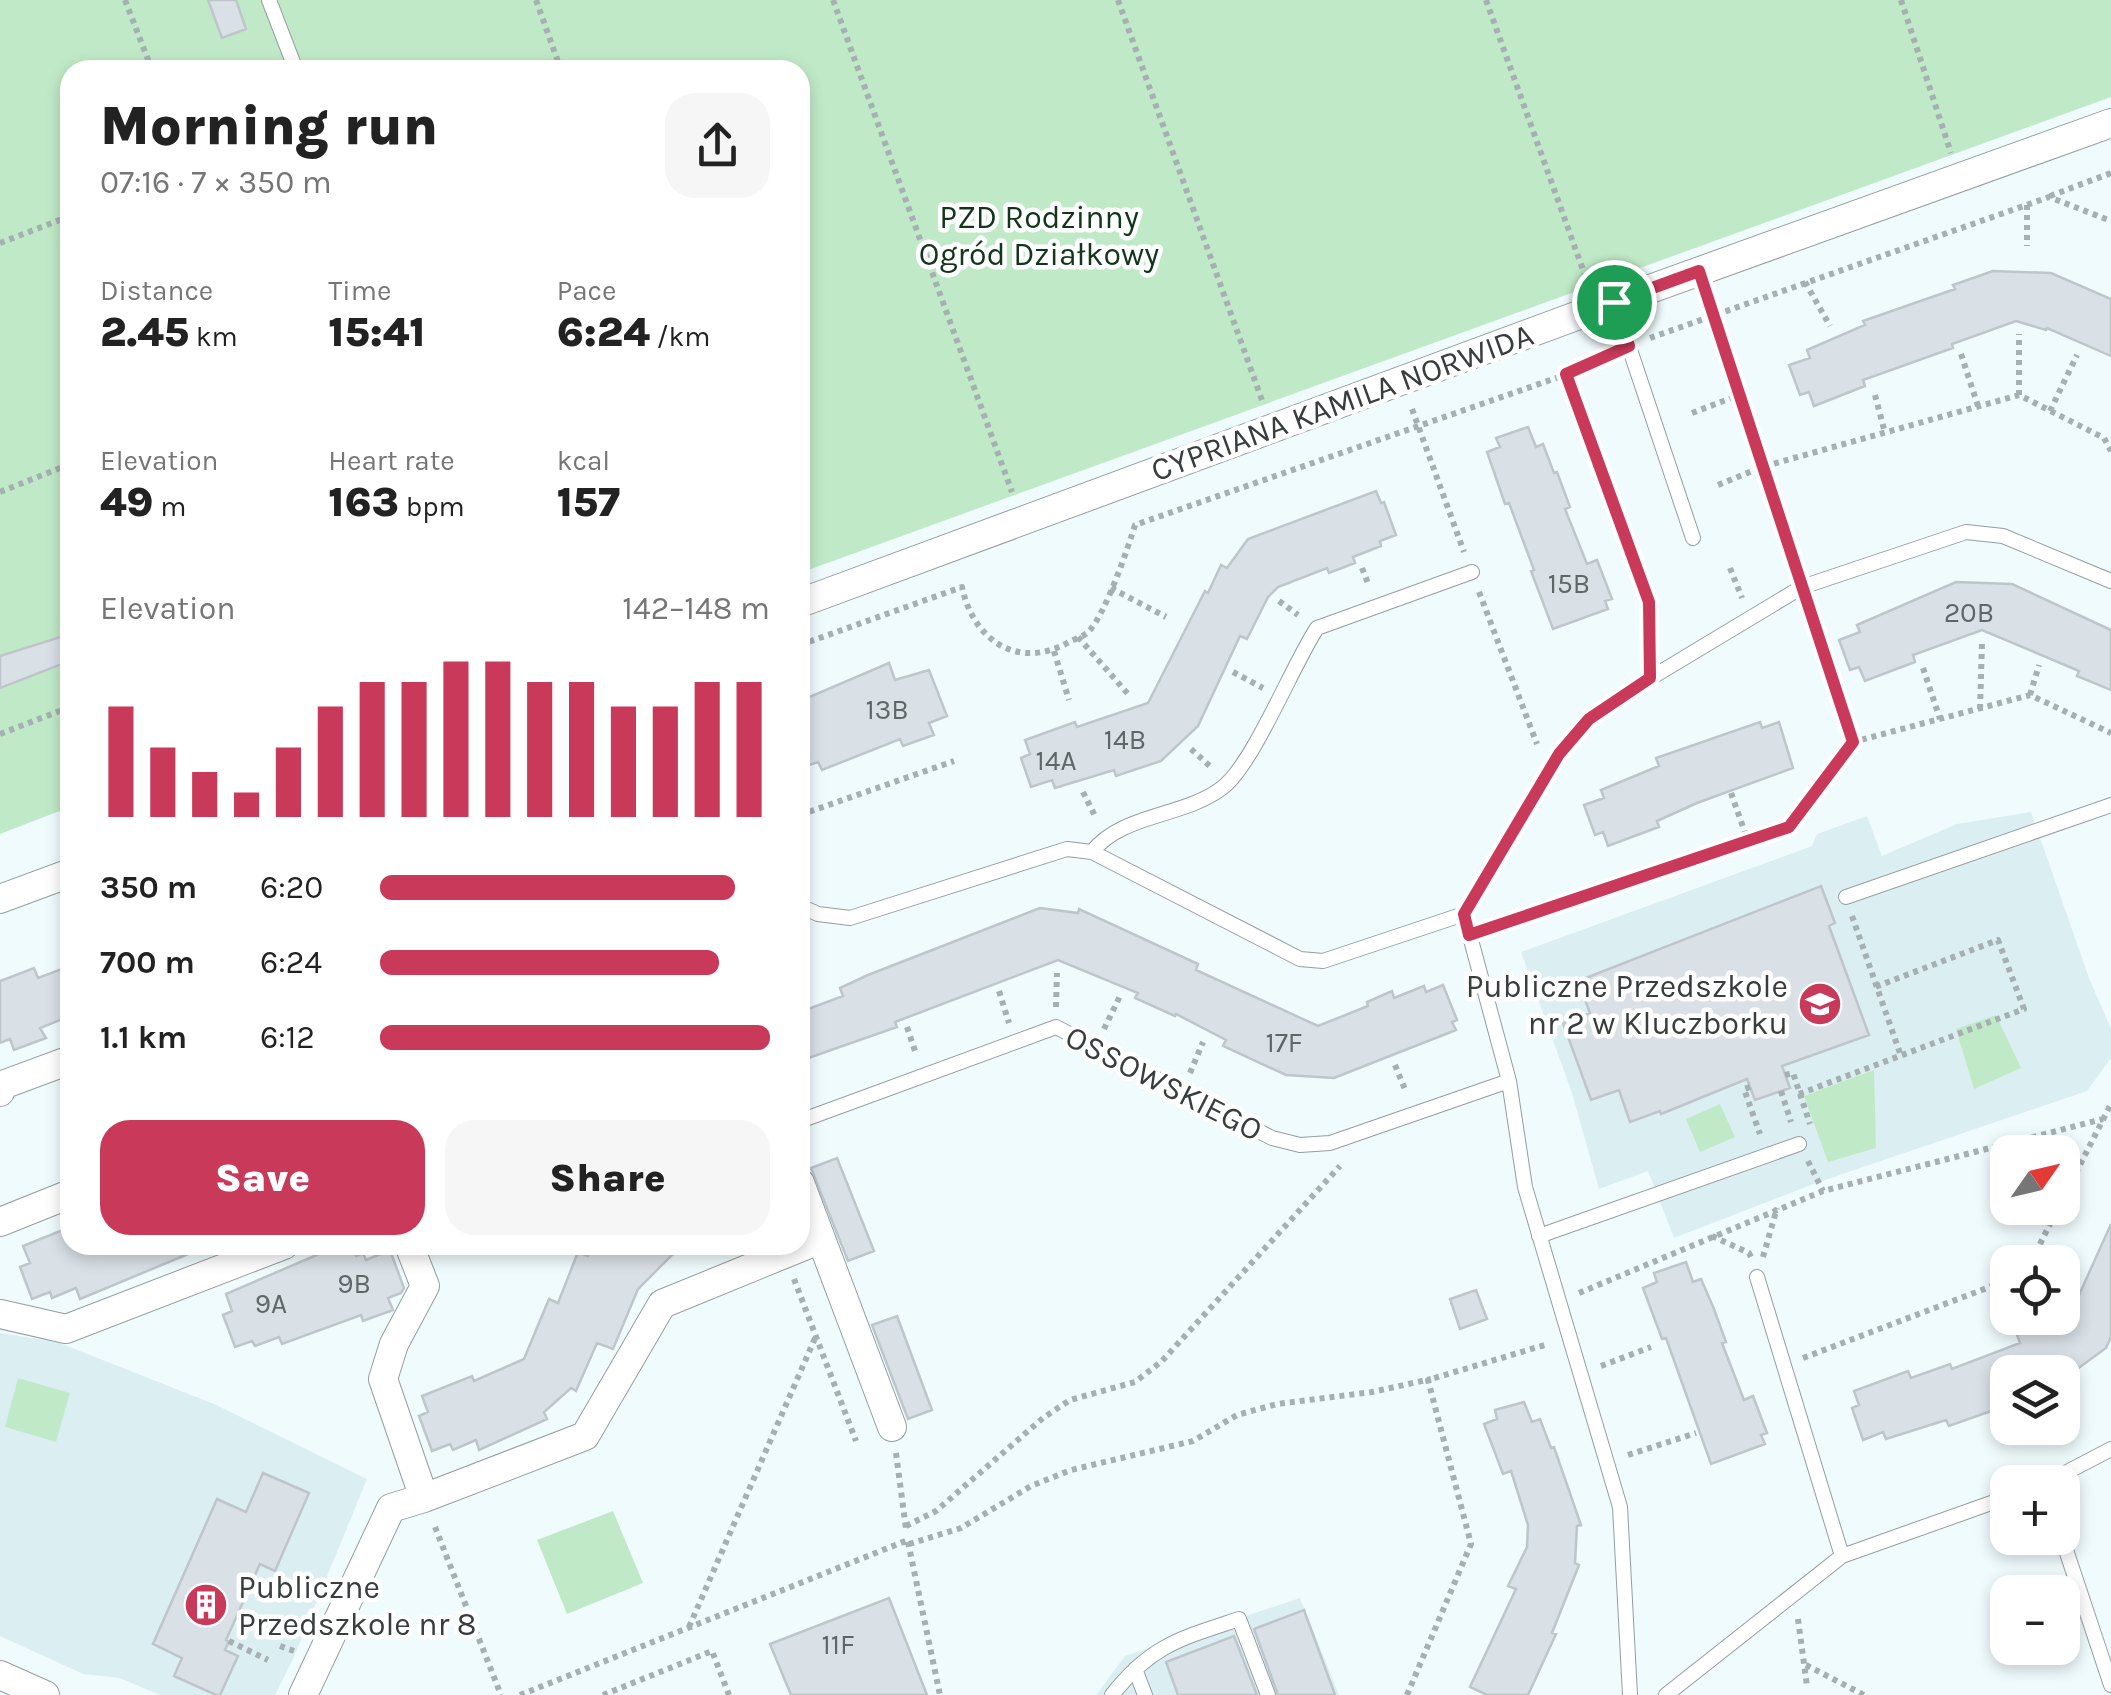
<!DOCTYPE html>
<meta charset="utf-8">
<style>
:root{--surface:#fff;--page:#f6f6f6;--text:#222;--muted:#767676;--accent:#c93a5a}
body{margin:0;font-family:Karla,sans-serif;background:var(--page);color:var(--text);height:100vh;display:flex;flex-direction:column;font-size:38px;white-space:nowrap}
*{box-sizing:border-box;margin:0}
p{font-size:32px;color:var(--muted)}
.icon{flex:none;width:55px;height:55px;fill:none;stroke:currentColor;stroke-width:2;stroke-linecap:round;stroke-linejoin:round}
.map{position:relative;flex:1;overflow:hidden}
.sheet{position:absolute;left:60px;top:60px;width:750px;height:1195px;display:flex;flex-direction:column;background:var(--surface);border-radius:30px;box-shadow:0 5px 15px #0003}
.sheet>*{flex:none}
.needle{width:65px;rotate:56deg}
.controls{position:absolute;left:1990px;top:1135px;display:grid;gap:20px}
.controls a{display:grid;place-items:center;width:90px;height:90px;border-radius:20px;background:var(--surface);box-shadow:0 5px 15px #0003;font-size:50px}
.pin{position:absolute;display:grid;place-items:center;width:85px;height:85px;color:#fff;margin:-42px;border:5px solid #fff;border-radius:50%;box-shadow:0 2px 10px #0007}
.round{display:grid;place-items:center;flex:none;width:105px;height:105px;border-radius:30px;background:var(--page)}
.head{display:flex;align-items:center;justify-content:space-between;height:170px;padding:0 40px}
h1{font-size:55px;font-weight:800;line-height:75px}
.metrics{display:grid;grid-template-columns:repeat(3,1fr);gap:15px;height:170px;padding:10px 40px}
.metrics div{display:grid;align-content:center}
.metrics b{font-size:42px;font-weight:800}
.metrics small{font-size:28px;font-weight:400}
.metrics p{font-size:28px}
.chart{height:280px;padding:20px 40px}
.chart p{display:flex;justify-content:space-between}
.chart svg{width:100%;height:180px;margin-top:10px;stroke:var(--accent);stroke-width:6}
.action{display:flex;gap:20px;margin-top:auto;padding:20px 40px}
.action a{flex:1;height:115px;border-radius:30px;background:var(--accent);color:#fff;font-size:40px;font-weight:800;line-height:115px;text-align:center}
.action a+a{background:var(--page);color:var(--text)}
ul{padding:0 40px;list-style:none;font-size:32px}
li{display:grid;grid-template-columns:160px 120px 1fr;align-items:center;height:75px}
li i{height:25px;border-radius:12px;background:var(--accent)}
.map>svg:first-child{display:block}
.built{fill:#dbeff2}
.green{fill:#c0eac7}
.building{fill:#d9e0e6;stroke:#bec5cb;stroke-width:2.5}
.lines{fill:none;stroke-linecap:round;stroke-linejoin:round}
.lane-casing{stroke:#949ea0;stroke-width:16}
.street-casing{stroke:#949ea0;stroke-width:30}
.path{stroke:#a6afb1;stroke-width:6;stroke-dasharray:5 5;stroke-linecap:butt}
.lane{stroke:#fff;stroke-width:14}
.street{stroke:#fff;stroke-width:28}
.route-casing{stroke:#fff;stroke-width:20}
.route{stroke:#c93a5a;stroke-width:12}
.labels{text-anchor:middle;stroke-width:9;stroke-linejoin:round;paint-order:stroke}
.number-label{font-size:28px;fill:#606668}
.park-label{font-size:32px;fill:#11361b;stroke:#fff}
.street-label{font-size:32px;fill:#383d3e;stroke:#fff}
.poi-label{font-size:32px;fill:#383d3e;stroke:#fff;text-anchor:end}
</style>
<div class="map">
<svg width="2111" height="1695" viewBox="0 0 2111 1695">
<rect width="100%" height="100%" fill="#f0fbfd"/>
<path class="built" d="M2031,812L2089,978L2111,1029V1058L2087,1091L1819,1182L1674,1238L1648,1171L1599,1189L1572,1093L1521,952L1812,846L1817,834L1867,816L1882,856L1957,824Z
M0,1333L57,1342L214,1404L367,1479L293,1659L275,1695H160L120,1678L83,1674L0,1636Z
M1300,1598L1339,1695H1096L1125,1656Z"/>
<path class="green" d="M0,0H2111V97L800,573V70H70V807L0,834Z
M1996,1015L2021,1068L1974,1089L1956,1029Z
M1874,1070L1876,1148L1828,1162L1804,1096Z
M1720,1104L1735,1137L1700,1152L1686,1119Z
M18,1378L70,1393L56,1442L5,1427Z
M613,1511L643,1583L567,1614L537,1540Z"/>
<path class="building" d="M208,0H236L246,29L222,38Z
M1993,271L2051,273L2111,299V356L2047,328L2046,330L2016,321L1952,344L1953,348L1863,380L1865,386L1814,406L1809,392L1800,395L1789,365L1810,358L1807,350L1865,325L1863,321L1955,289L1953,285Z
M1528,427L1536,447L1543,444L1554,473L1557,472L1570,507L1565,509L1587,564L1597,560L1612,599L1605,601L1608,609L1553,629L1531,571L1534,570L1509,503L1505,504L1487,452L1500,447L1496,438Z
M1376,491L1381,503L1384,502L1396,535L1380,541L1381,546L1353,557L1355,563L1329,573L1327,568L1278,587L1268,597L1247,639L1240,636L1198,726L1161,761L1116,776L1114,770L1055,788L1052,780L1031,787L1021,758L1030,754L1025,740L1075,722L1077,727L1148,703L1205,591L1208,593L1221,565L1227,568L1248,539Z
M1956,582L2012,584L2111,630V690L2077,676L2079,671L1982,630L1913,655L1915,662L1865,681L1859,667L1850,670L1839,640L1860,632L1857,625Z
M70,634V661L0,688V656Z
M889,663L895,680L929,670L947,716L929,723L934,735L903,746L900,739L822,770L818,762L800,768V701Z
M1760,722L1762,728L1779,722L1793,768L1697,803L1657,821L1659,827L1608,846L1603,832L1595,835L1584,805L1604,798L1601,790L1659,766L1656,758Z
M1821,886L1835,923L1829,926L1869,1035L1782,1066L1790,1088L1755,1100L1747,1079L1661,1114L1660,1111L1630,1122L1619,1090L1591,1100L1563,1023L1590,1013L1578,981Z
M1040,908L1078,913L1079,909L1198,964L1196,970L1318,1026L1368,1006L1367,1002L1392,991L1394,998L1424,986L1426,992L1443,985L1457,1020L1452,1022L1456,1030L1334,1078L1286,1075L1223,1046L1226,1040L1176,1014L1175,1016L1135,998L1138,993L1058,960L895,1022L897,1027L800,1061V1012L843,996L840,988L868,975Z
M70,966V1016L40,1028L46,1038L14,1050L10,1039L0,1043V981L34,968L38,978Z
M837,1158L874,1251L848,1261L811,1168Z
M2111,1224V1337L2106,1348L2073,1372H2008V1405L1949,1426L1946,1420L1886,1439L1883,1432L1863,1440L1852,1408L1859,1405L1854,1391L1908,1371L1911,1378L1950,1364L1952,1369L2020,1343L2017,1335L2070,1315Z
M70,1227V1245L205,1247L80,1299L76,1288L52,1298L50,1292L32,1299L20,1267L30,1263L23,1246Z
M315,1245H351L356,1256L363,1253L366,1260L390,1250L404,1288L401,1293L388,1298L393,1310L363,1321L361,1315L282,1344L279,1337L255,1346L252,1341L235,1347L223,1315L232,1311L226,1294L319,1254Z
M591,1245H682L638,1289L613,1349L597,1343L576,1391L571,1388L544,1412L547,1419L479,1450L476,1440L453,1450L450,1444L432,1451L419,1416L428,1412L422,1396L472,1376L474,1381L524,1359L549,1299L558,1303L578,1252L588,1256Z
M1686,1262L1693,1282L1701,1279L1714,1309L1726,1342L1722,1343L1744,1400L1753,1396L1767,1433L1761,1435L1765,1444L1711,1464L1666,1338L1662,1339L1643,1288L1657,1282L1654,1273Z
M1476,1290L1487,1319L1460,1329L1450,1299Z
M897,1316L932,1410L908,1419L872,1325Z
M1524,1402L1532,1422L1540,1419L1551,1448L1554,1447L1581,1525L1577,1526L1575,1563L1579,1565L1552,1633L1556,1634L1528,1695H1487L1470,1687L1516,1589L1508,1586L1527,1547L1528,1525L1511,1471L1503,1474L1484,1424L1497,1419L1495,1410Z
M263,1473L309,1493L275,1571L260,1564L226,1640L229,1641L225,1650L238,1656L220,1695H216L174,1676L182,1658L153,1644L217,1499L246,1512Z
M889,1598L927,1695H791L770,1644Z
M1304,1610L1335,1695H1278L1254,1629Z
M1234,1636L1257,1695H1178L1166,1662Z"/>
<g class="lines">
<g class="lane-casing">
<path id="lane" d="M269,0L296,70
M1614,302L1693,538
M1092,852C1121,814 1184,817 1222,788C1253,765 1292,666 1317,628L1472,572
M1846,897L2111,805
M800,906L818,914L850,918L1067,849L1092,852L1300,959L1323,961L1464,914
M1469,935L1708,855
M1509,1081L1464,914L1559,754L1589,719L1654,676L1802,587L1966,532L2003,536L2111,581
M800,1121L1056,1027L1272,1138L1300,1145L1330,1143L1509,1081L1525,1187L1620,1507L1630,1695
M1539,1236L1799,1144
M1757,1277L1842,1556
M2048,1482L2111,1449
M2062,1538L2111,1685
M1135,1669L1145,1695
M1112,1695C1151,1645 1182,1638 1239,1619L1268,1695
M1666,1695L1842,1556L2008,1497"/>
</g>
<g class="street-casing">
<path id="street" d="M800,603L1614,302L2111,123
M0,899L70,873
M0,1092V1086L70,1060
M800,1183L892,1427
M0,1222L70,1194
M0,1314L66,1329L284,1245
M424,1498L585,1436L662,1304L821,1239
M0,1675L45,1695
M303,1695L391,1508L424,1498L383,1379L394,1344L425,1286L409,1245"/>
</g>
<path class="path" d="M125,0L152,70
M536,0L561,70
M833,0L1012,492
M1118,0L1263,403
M1486,0L1587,281
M1901,0L1951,153
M2050,196L2111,173
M2027,205V246
M0,243L70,216
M1805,282L1830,326
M1707,297L1795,566
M1650,338L2049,197L2111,221
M1961,354L1978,406
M1566,374L1649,602V653
M1875,395L1885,433
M2019,395V334
M1412,409L1464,552
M2050,411L2077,355
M1692,413L1739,395
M1718,485L1762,467L2019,395L2104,438L2111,451
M0,492L70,464
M1362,568L1369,586
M1730,568L1742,598
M1111,588L1166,617
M1479,592L1537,744
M1279,601L1298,615
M1808,606L1853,742
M1078,637L1128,694
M800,645L962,587C973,640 1018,671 1069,642C1075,639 1085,636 1089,631C1105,615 1128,548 1135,525L1559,377L1611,354
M1054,651L1069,700
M1923,668L1940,719
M1233,672L1263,688
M2030,695L2039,665
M1980,709L1982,643
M0,734L70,707
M1191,749L1212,768
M1083,792L1096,818
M1731,793L1748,841
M800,815L954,761
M1728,848L1789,827L1853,742L2030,695L2111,733
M1852,916L1901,1056
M999,991L1009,1023
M1056,1007L1057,973
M907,1027L916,1054
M1104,1029L1121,994
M1395,1065L1406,1092
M1190,1073L1203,1042
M1785,1075L1793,1073L1810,1124
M1750,1087L1744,1089L1760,1134
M1781,1091L1791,1122
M1799,1094L2024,1009L1998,940L1875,987
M1808,1161L1823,1191
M2062,1200L2111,1104
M1712,1236L1749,1253L1751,1257
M1763,1257L1777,1208
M2031,1262L2058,1208
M794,1279L856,1441
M1579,1293L1823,1191L2103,1119
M1803,1358L2008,1280
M1601,1366L1651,1347
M896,1453L906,1529
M1628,1455L1696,1433
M906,1526L936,1511L1043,1418L1070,1400L1135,1382L1162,1361L1340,1166
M435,1527L501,1695
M908,1542L940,1695
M909,1544L961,1528L1031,1486L1071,1470L1193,1441L1237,1415L1277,1404L1372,1392L1431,1379
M1798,1619L1807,1686
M689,1627L816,1336
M229,1641L268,1660
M280,1646L294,1651
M1806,1665L1864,1695
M520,1695L908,1540
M603,1695L712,1651L729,1695
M1407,1695L1471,1544L1428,1380L1548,1344"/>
<use href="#lane" class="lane"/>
<use href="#street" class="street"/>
</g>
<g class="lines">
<g class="route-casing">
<path id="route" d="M1699,271L1853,742L1789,827L1469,935L1464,914L1559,754L1589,719L1650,678L1649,602L1566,374L1629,346L1614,302Z"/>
</g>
<use href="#route" class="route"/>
</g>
<defs>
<g id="school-disc" transform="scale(2.25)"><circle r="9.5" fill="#c93a5a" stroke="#fff"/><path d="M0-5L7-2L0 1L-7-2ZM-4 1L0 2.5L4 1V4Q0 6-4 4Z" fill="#fff"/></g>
<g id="building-disc" transform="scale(2.25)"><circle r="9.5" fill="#c93a5a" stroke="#fff"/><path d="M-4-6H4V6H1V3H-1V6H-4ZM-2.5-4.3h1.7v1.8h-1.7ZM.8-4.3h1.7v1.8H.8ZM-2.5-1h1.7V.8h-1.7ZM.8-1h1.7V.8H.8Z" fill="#fff"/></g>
</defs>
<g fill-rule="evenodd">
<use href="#school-disc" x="1820" y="1004"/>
<use href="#building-disc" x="206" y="1605"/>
</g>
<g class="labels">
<g class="number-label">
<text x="1569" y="593">15B</text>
<text x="1969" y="622">20B</text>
<text x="887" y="719">13B</text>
<text x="1125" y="749">14B</text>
<text x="1056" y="770">14A</text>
<text x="1284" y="1052">17F</text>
<text x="354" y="1293">9B</text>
<text x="271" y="1313">9A</text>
<text x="838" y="1654">11F</text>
</g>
<g class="park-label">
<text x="1039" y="228">PZD Rodzinny<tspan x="1039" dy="37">Ogród Działkowy</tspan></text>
</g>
<g class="street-label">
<text transform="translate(1342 402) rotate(-20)" y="11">CYPRIANA KAMILA NORWIDA</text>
<text transform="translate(1164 1083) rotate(27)" y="11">OSSOWSKIEGO</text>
</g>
<g class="poi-label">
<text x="1788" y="997">Publiczne Przedszkole<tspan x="1788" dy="37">nr 2 w Kluczborku</tspan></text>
<text x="238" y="1598" text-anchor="start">Publiczne<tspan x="238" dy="37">Przedszkole nr 8</tspan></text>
</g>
</g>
</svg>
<div class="controls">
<a><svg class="needle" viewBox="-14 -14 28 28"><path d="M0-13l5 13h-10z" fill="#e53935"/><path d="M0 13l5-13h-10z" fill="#767676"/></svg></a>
<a><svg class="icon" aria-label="locate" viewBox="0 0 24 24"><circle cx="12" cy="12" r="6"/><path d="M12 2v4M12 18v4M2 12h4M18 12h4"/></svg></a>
<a><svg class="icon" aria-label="layers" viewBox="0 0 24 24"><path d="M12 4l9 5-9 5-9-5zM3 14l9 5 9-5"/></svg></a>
<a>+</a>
<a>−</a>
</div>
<div class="pin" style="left:1614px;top:302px;background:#1e9e55"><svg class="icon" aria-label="arrive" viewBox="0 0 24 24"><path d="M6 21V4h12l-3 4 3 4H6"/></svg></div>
<section class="sheet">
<div class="head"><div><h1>Morning run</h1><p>07:16 · 7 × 350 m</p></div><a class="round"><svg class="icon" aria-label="share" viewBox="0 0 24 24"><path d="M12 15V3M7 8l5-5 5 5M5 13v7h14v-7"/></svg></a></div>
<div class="metrics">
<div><p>Distance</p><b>2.45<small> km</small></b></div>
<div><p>Time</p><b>15:41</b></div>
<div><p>Pace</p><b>6:24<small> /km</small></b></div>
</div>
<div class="metrics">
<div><p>Elevation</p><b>49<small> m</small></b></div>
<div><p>Heart rate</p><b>163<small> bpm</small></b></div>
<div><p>kcal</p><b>157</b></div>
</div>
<div class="chart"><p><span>Elevation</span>142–148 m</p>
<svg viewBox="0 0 160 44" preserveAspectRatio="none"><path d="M5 44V17M15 44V27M25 44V33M35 44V38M45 44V27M55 44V17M65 44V11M75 44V11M85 44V6M95 44V6M105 44V11M115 44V11M125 44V17M135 44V17M145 44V11M155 44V11"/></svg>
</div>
<ul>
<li><b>350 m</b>6:20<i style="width:91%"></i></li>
<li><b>700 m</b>6:24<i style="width:87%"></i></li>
<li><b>1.1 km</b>6:12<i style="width:100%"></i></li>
</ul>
<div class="action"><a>Save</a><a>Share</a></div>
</section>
</div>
